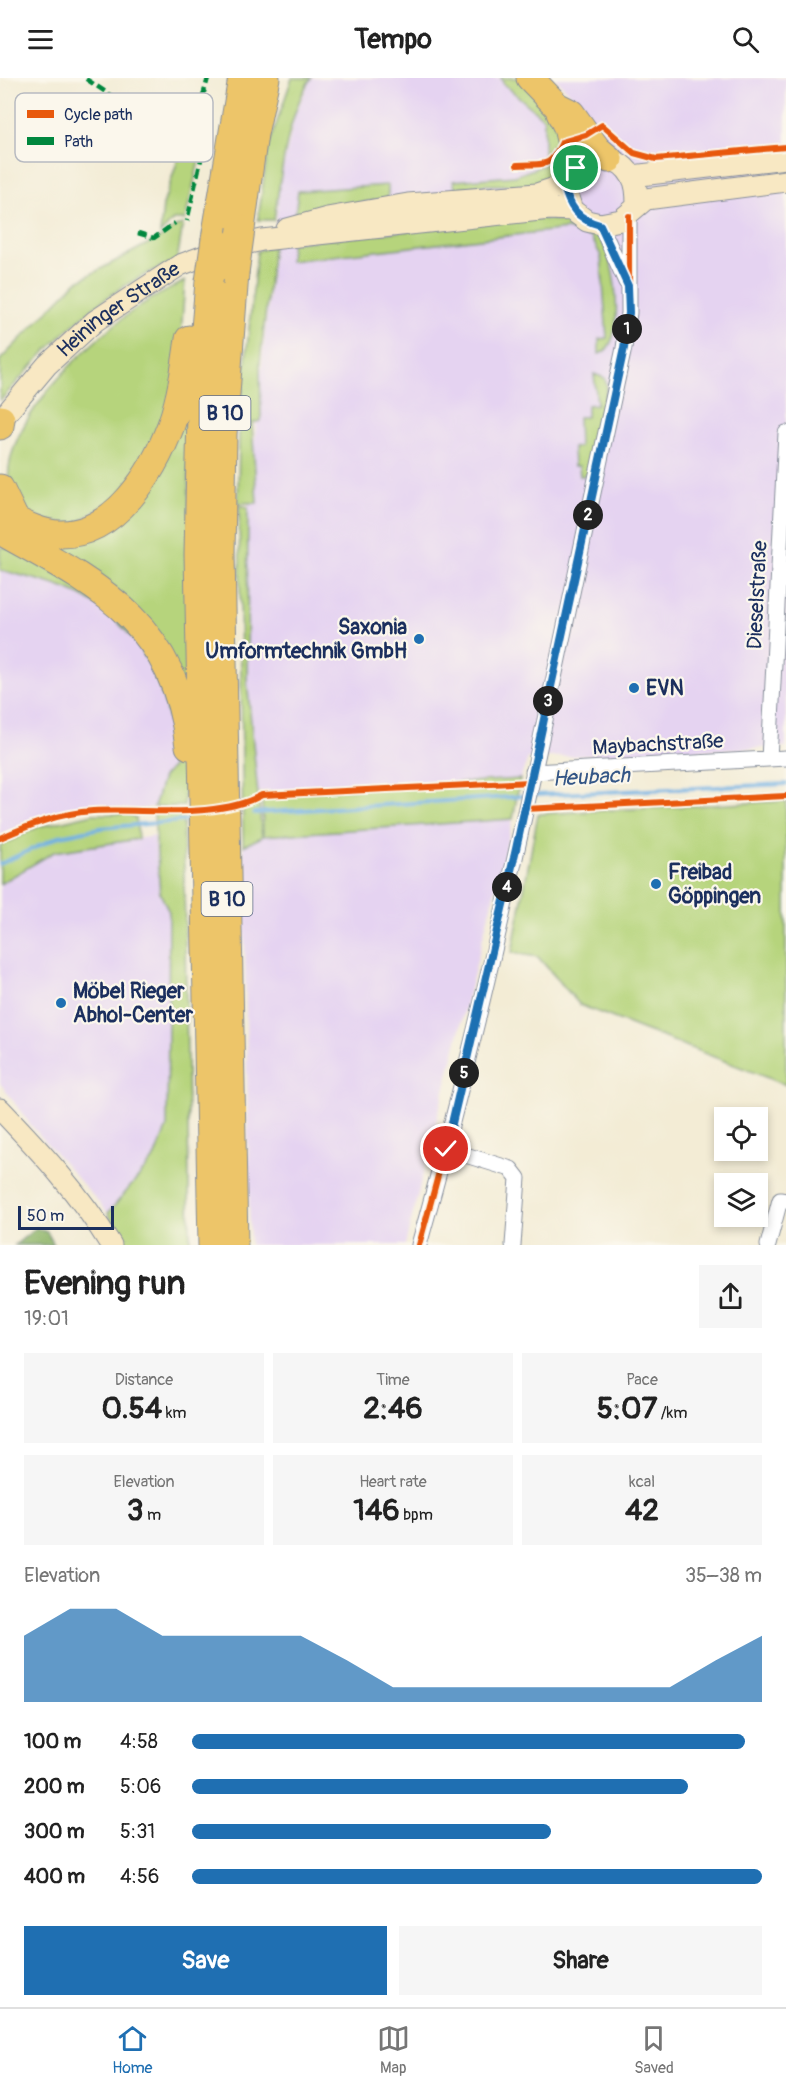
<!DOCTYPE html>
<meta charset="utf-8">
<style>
:root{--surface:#fff;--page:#f6f6f6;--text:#222;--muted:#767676;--line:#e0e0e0;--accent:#1f6fb2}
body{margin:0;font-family:Pangolin,sans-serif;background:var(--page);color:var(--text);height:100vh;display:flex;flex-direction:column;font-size:22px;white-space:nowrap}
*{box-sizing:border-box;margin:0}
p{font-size:20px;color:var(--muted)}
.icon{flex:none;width:33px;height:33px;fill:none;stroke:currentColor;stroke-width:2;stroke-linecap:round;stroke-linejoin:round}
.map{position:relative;height:1167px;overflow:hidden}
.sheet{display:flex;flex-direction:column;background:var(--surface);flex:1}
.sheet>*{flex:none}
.controls{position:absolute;left:714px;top:1029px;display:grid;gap:12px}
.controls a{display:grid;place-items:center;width:54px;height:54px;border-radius:0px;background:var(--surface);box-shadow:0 3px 9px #0003;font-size:30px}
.scale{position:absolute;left:18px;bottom:15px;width:96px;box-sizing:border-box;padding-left:6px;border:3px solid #1b2f5e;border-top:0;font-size:16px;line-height:21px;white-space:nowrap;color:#1b2f5e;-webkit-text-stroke:4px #fbf7ec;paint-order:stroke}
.pin{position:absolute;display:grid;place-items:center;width:51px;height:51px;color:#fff;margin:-26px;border:3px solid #fff;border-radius:50%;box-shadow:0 2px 6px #0007}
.km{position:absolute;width:30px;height:30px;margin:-15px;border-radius:50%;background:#222;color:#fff;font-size:16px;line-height:30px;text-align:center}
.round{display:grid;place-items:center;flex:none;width:63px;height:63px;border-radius:0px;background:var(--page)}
.summary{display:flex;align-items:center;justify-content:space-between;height:102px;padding:0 24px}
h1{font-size:33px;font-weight:700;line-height:45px}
.stats{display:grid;grid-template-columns:repeat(3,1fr);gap:9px;height:102px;padding:6px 24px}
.stats div{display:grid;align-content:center;border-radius:0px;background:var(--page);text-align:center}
.stats b{font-size:30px;font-weight:700}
.stats small{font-size:16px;font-weight:400}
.stats p{font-size:16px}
.chart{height:168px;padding:12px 24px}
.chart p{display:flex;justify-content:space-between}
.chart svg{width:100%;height:108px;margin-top:6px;fill:var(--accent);opacity:.7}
.cta{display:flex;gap:12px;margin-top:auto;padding:12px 24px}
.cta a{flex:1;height:69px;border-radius:0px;background:var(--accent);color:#fff;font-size:24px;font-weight:700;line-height:69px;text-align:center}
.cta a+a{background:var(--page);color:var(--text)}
ul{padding:0 24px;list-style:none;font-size:20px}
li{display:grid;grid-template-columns:96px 72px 1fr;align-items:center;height:45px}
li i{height:15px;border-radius:8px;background:var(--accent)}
header{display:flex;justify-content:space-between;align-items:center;height:78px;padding:0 24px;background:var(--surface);font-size:27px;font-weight:700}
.menu{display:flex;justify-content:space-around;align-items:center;height:84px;border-top:2px solid var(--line);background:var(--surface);font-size:16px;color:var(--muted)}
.menu a{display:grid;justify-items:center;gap:3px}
.menu .on{color:var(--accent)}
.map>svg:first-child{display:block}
.built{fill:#e5d3f1}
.green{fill:#b6d47b;stroke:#68826c;stroke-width:1.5}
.forest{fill:#90b66b;stroke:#567264;stroke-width:1.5}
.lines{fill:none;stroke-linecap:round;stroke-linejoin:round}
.stream{stroke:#6fb0e3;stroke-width:4}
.street-casing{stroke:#878e9a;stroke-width:17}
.secondary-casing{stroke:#878e9a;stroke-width:23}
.highway-casing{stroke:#878e9a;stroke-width:29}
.street{stroke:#fff;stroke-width:15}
.secondary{stroke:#f8e8c3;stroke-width:21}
.highway{stroke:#edc569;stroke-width:27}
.highway-bridge-casing{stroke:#878e9a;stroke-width:29;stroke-linecap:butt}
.highway-bridge{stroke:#edc569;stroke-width:27}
.quiet{stroke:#00873e;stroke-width:4.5;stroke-dasharray:9 4.5;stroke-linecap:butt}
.cycleway-casing{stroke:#fbf7ec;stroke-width:10}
.cycleway{stroke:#e8590c;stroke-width:6}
.route-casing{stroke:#fff;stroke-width:12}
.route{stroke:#1f6fb2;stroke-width:8}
.poi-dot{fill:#1f6fb2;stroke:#fbf7ec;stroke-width:2}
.labels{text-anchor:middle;stroke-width:4.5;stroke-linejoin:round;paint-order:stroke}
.shield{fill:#fbf7ec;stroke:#5e6b89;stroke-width:1.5}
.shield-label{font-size:20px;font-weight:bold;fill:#1b2f5e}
.street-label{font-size:21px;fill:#1b2f5e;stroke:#fbf7ec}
.poi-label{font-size:21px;font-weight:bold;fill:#1b2f5e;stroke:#fbf7ec;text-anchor:start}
.water-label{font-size:22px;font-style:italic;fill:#345686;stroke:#fbf7ec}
.key{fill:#fbf7ec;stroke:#b8bbc1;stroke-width:1.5}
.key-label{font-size:16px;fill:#1b2f5e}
</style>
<header><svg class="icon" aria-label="menu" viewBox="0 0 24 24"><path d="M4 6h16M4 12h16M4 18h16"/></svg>Tempo<svg class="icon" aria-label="search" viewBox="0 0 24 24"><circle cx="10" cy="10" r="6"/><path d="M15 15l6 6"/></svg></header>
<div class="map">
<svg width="786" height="1167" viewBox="0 0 786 1167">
<rect width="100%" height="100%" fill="#fbf7ec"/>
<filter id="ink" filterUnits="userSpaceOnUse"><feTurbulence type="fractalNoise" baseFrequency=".0167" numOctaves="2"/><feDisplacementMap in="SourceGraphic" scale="12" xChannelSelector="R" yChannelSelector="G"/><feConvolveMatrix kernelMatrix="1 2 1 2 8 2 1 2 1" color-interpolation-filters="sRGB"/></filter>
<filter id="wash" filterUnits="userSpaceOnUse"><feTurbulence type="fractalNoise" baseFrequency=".008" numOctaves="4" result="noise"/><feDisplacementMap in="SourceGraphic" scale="24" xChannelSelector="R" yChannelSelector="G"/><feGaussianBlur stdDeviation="1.35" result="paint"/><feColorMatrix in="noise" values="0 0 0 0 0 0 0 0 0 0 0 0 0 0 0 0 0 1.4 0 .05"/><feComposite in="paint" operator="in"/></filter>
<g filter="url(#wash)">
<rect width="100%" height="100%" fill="#f3ecd5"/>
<path class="built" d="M311,0H514L554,50L583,28L555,0H786V669L528,680L520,701L258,714L247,602L248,429L280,104L295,37Z
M0,492L60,509L87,521L114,541L139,567L166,628L173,662L172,689L163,699L154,729L136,732L99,728L75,731L41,740L0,757Z
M513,741L405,1167H250L243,768L263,758Z
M154,758L160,815L169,834L167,1049L153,1082L108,1135L30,1046L0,1005V806L54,774Z"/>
<path class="green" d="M292,0H311C287,37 281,99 274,142H258L268,70Z
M501,0H519L555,38L565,83C549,116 514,106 484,107C474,108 465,109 455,110L453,103L515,98L544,87V41L504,6Z
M187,54L203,66L185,142H173L160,156L163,127Z
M388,107V120L295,137L298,113Z
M528,140C552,141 586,143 602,164C616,182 627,269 599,276V261L607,260L601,178L591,159L567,151L290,183L291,165Z
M183,146L177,183C104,208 50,266 0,323V282L76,204L153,163C165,160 170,149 183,146Z
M273,168L260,285L261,343L252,345L257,425H238L239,349L257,173Z
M185,203L179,286L168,337L123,416L74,447C61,444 41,444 30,437C18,431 13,420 9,408C0,344 94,259 141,227C155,218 171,211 185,203Z
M594,296L605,300L607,309L591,390L585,398H580L579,388H574L573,370L579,369L578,339H587V327L597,326Z
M188,318L190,620L173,585L0,439L92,456Z
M239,427L248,429L247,602L262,759L243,768Z
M0,469L9,470L78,506L138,554L179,647L185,694L184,728L154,729L163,699L172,689C173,622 147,556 87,521C61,506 29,500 0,492Z
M520,701L513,741L263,758L262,716Z
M786,723V1007L580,927L538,879L512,875L538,736Z
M183,734L190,1167H124L108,1135L153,1082L167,1049L169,834L160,815L154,735Z
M93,736H128L136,740L138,761L54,774L0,806V768L38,749Z"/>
<path class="forest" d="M36,1150L47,1154L54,1167H15Z"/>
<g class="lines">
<path class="stream" d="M534,717L786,706
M254,735L526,718
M0,786L60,758L100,750L192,742"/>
</g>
</g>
<g filter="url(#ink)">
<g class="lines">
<g class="street-casing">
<path id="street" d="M600,146L626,204
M769,681L786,355
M533,694L786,680
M446,1071L511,1091L518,1100L513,1167
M419,1167C502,872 559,569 624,270L629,235V138
M768,1167L780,1122L786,1123"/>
</g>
<g class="secondary-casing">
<g id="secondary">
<path d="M632,98L786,80"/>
<path d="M637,127C637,118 637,107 632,99C615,69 577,80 564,107L572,132L587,143L600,146L621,142L646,121L786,103"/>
<path d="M287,151L327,140L408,126L537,116L564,107"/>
<path id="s1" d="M0,343L47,287L95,243L180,187L223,171L262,162L550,131L572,132"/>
<path d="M0,1031C41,1074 80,1116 111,1167"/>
</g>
</g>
<g class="highway-casing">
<path id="highway" d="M530,0L557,28L571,35L597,71L609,81
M560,35L567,49L576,90
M241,151L254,56L266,0
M215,161L242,0
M209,204L202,286L198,476L212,1167
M0,348L1,341
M0,410L15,441
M0,434C18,443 39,456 60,456C116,457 154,393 171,347C181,319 185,290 189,261
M0,453C99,508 174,543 189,668
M234,1167L221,476L223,356L235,195"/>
</g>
<use href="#street" class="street"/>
<use href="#secondary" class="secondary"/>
<use href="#highway" class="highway"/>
<g class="highway-bridge-casing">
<path id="highway-bridge" d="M235,195L241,151
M209,204L215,161"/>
</g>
<use href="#highway-bridge" class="highway-bridge"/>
<path class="quiet" d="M86,1L122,25L189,49L205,64L187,143
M106,55L110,35L122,25
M163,73C192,46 198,38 208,0
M138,155L154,160L175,145"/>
<g class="cycleway-casing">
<path id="cycleway" d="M517,87C545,85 549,92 562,64L586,57L602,47L634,75L656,81L786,69
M525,731L786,718
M0,760C30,747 60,735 93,733C145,730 216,742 262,717L530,704
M419,1167C502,872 559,569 624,270L629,235V138"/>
</g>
<use href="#cycleway" class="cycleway"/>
</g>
</g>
<g class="lines" filter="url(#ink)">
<g class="route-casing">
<path id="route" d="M446,1071L516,771L624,270L629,235L628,208L600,147C577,141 569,129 564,107L576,90"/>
</g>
<use href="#route" class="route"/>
</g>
<g class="poi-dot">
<circle cx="419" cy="561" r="6"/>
<circle cx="634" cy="610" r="6"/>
<circle cx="656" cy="806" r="6"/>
<circle cx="61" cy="925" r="6"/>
</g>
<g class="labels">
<g class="shield">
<rect x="199.5" y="318" width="51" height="34" rx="4.5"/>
<rect x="201.5" y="804" width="51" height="34" rx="4.5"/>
</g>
<g class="shield-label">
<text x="225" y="342">B 10</text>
<text x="227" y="828">B 10</text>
</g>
<g class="street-label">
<text dy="7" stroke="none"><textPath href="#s1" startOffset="164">Heininger Straße</textPath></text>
<text transform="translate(757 517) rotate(-87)" y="7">Dieselstraße</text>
<text transform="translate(658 666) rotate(-3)" y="7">Maybachstraße</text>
</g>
<g class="poi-label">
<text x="407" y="556" text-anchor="end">Saxonia<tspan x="407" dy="24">Umformtechnik GmbH</tspan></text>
<text x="646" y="617">EVN</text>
<text x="668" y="801">Freibad<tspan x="668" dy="24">Göppingen</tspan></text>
<text x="73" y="920">Möbel Rieger<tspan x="73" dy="24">Abhol-Center</tspan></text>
</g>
<g class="water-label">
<text transform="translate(591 698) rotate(-3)" y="8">Heubach</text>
</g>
</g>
<rect x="15" y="15" width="198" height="69" rx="9" class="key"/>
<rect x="27" y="32" width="27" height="8" fill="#e8590c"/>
<rect x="27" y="59" width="27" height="8" fill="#00873e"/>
<g class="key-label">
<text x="64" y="42">Cycle path</text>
<text x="64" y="69">Path</text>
</g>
</svg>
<div class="controls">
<a><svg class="icon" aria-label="locate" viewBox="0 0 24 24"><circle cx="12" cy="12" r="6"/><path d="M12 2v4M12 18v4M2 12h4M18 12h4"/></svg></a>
<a><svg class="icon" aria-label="layers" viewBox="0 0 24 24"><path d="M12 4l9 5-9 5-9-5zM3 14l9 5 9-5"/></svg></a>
</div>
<div class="scale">50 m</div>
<div class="pin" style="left:576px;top:90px;background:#1e9e55"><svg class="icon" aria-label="arrive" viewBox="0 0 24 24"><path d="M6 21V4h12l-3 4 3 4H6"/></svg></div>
<div class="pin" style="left:446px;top:1071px;background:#d93025"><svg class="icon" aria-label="check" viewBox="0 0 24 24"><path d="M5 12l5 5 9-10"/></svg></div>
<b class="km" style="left:627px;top:251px">1</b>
<b class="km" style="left:588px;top:437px">2</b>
<b class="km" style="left:548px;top:623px">3</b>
<b class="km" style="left:507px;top:809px">4</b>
<b class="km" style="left:464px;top:995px">5</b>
</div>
<section class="sheet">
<div class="summary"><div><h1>Evening run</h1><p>19:01</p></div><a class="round"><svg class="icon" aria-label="share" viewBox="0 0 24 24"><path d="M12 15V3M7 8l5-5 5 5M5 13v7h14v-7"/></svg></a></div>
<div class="stats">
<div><p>Distance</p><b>0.54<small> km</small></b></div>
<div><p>Time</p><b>2:46</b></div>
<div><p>Pace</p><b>5:07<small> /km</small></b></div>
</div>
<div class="stats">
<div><p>Elevation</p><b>3<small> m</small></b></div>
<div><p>Heart rate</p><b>146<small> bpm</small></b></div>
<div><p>kcal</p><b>42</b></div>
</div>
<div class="chart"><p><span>Elevation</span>35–38 m</p>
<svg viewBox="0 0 160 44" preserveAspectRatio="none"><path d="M0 44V17L10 6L20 6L30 17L40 17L50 17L60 17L70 27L80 38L90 38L100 38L110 38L120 38L130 38L140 38L150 27L160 17V44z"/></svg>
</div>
<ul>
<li><b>100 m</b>4:58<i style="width:97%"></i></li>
<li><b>200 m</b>5:06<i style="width:87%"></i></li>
<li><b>300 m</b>5:31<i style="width:63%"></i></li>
<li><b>400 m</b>4:56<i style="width:100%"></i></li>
</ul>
<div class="cta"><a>Save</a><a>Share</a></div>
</section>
<nav class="menu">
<a class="on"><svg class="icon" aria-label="home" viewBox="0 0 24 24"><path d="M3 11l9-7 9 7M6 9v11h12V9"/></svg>Home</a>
<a><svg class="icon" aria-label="map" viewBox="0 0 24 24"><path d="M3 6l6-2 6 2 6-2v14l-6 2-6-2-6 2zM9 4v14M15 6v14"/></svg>Map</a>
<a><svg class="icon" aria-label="saved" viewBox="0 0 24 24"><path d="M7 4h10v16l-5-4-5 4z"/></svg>Saved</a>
</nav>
